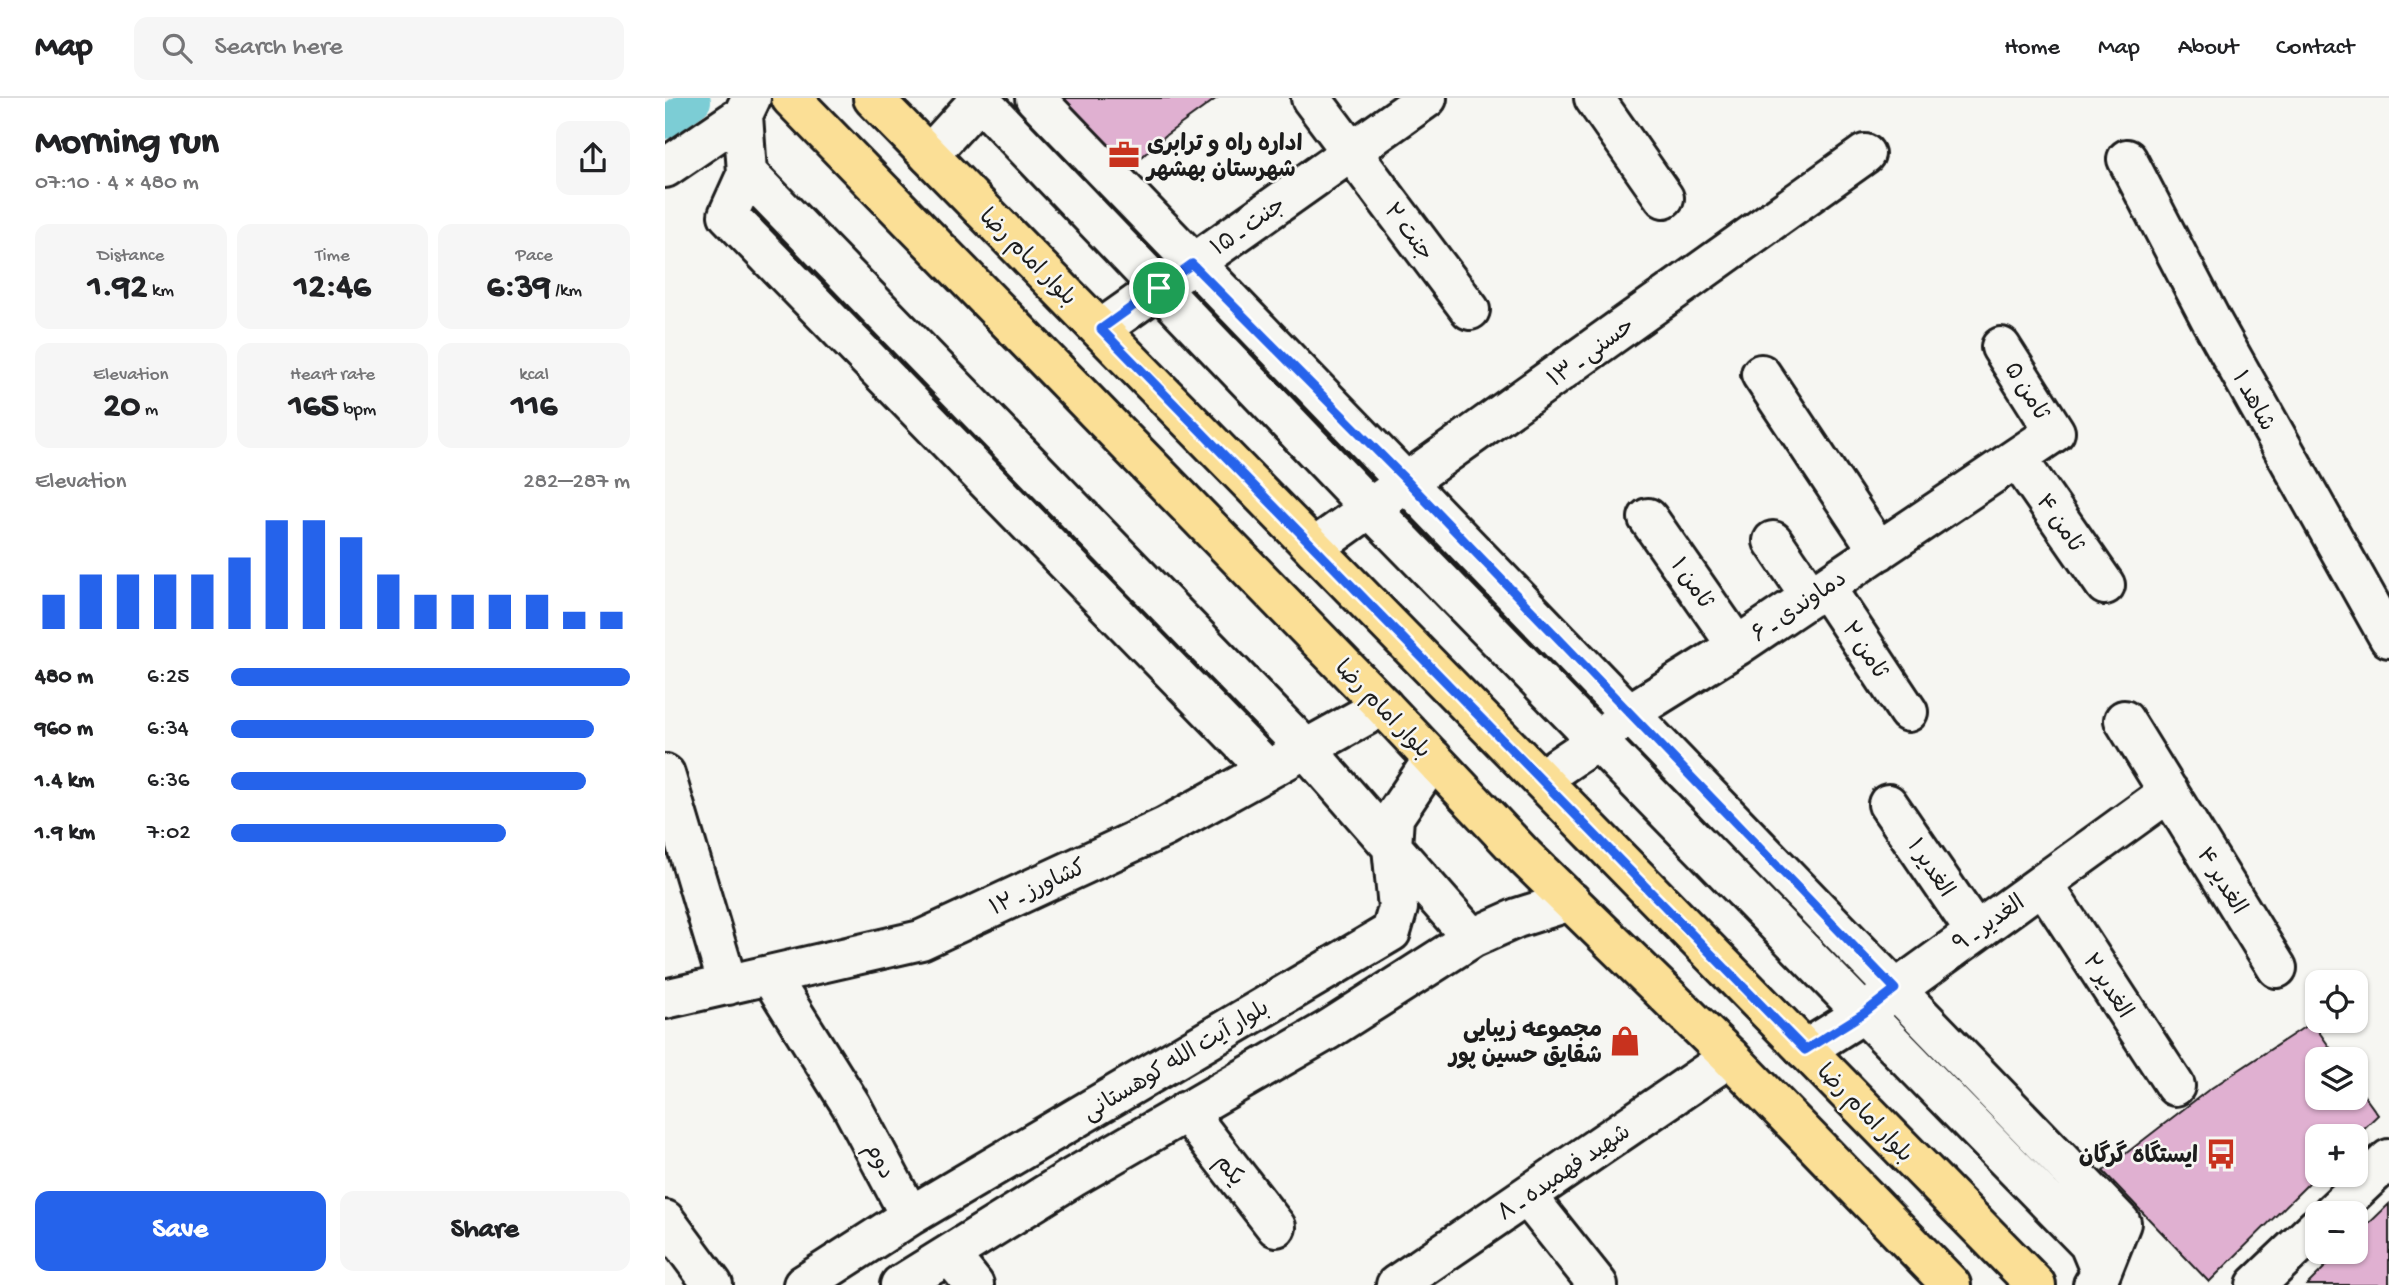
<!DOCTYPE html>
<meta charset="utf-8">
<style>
:root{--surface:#fff;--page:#f6f6f6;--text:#202124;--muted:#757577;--line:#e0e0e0;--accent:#2563eb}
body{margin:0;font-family:"Gochi Hand","Playpen Sans Arabic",sans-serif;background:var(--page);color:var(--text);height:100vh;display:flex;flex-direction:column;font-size:26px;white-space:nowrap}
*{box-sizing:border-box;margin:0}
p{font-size:23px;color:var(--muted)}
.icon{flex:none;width:38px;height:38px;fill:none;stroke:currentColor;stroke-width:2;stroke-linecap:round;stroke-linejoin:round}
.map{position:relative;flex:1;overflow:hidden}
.drawer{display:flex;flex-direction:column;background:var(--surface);width:665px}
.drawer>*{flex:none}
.controls{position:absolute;left:1640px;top:872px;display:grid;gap:14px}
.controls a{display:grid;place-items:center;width:63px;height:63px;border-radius:14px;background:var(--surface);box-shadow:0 2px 5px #0004;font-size:35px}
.pin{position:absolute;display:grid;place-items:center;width:60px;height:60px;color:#fff;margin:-30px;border:4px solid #fff;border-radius:50%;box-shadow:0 2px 7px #0007}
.round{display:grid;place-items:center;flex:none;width:74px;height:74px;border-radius:14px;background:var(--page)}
.summary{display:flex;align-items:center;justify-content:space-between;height:119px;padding:0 35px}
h1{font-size:38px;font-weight:700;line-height:52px}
.metrics{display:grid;grid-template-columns:repeat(3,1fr);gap:10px;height:119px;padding:7px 35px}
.metrics div{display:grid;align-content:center;border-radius:14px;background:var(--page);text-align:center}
.metrics b{font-size:35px;font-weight:700}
.metrics small{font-size:19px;font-weight:400}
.metrics p{font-size:19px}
.chart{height:196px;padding:14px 35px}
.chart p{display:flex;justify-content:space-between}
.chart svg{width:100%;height:126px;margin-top:7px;stroke:var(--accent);stroke-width:6}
.button{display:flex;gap:14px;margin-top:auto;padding:14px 35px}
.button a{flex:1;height:80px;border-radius:14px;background:var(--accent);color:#fff;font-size:28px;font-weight:700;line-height:80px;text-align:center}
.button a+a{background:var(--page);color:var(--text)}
ul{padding:0 35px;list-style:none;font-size:23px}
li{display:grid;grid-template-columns:112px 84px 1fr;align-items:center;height:52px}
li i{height:18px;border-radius:9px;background:var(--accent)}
header{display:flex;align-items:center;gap:42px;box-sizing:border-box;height:98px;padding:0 35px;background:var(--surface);border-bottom:2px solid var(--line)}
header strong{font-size:33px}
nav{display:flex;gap:38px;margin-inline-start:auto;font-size:24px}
.search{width:490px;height:63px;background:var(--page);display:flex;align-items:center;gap:18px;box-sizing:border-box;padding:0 24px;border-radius:14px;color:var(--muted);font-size:26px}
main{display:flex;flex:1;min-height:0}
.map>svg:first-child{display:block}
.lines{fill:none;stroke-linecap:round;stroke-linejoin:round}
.canal{stroke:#7ccdd5;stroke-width:32}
.building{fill:#e0b0d1;stroke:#1c1c1c;stroke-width:2}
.minor-casing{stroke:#1c1c1c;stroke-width:44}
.major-casing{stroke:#1c1c1c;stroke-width:44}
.minor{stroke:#f6f6f2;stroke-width:38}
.major{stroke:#fbdf96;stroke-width:38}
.route-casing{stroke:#fff;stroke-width:14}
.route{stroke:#2563eb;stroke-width:9}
.labels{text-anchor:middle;stroke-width:5;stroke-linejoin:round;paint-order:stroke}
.poi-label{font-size:23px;font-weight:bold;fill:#1c1c1c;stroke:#f6f6f2;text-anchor:end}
.street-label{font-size:23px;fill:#1c1c1c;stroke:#f6f6f2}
</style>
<header>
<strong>Map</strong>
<div class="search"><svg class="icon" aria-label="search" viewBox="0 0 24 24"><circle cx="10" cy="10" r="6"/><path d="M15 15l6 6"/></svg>Search here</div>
<nav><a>Home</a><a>Map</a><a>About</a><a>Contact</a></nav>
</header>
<main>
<section class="drawer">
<div class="summary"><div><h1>Morning run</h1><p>07:10 · 4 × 480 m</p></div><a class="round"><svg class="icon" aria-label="share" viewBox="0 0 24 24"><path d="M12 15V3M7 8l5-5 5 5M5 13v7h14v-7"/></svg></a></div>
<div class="metrics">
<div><p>Distance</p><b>1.92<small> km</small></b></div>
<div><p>Time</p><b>12:46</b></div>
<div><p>Pace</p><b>6:39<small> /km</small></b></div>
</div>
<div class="metrics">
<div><p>Elevation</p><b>20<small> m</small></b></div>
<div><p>Heart rate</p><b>165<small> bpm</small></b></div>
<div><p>kcal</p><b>116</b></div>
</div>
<div class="chart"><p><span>Elevation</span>282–287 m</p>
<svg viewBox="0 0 160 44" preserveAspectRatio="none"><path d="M5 44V32M15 44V25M25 44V25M35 44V25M45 44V25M55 44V19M65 44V6M75 44V6M85 44V12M95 44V25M105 44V32M115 44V32M125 44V32M135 44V32M145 44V38M155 44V38"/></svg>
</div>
<ul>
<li><b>480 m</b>6:25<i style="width:100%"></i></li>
<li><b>960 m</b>6:34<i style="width:91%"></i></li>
<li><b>1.4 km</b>6:36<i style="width:89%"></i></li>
<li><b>1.9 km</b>7:02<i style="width:69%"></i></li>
</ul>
<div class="button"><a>Save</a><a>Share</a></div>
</section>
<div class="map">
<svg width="1724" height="1187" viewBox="0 0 1724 1187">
<rect width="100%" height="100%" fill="#f6f6f2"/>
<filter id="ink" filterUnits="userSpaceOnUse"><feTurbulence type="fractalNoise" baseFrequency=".0143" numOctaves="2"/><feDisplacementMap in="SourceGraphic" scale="14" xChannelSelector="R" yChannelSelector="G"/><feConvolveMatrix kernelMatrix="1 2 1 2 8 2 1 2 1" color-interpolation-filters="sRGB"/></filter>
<g filter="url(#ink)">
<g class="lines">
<path class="canal" d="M0,25L30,3"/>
</g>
<path class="building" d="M388,0H552L501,37L457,77Z
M1647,924L1673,961H1652V999H1690V985L1713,1017L1690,1039L1652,1038L1653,1076L1544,1184L1438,1073L1542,993Z
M1724,1106V1187H1642L1676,1153H1690V1139Z"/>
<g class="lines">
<g class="minor-casing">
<path id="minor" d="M86,0L78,17L82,75L641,651L807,840
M313,0L705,410L1424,1146L1436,1175L1428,1187
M370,0L1456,1125L1436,1175
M646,0L805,212
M929,0L999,100
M264,57L316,0
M1462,61L1547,224L1724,540
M0,70L78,17
M82,75L63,117L603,672
M436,231L762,0
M1096,276L1214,453
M1352,360L1440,487
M983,420L1072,548
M1108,443L1146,499
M649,450L1200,56
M1160,489L1243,614
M1459,622L1612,870
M0,676L63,887
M877,680L933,642L963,616L1072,548L1390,334L1336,249
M1223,706L1310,833
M1378,786L1510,988
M105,878L186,1007L245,1118
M0,901L256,842L500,729L718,608
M1140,952L1199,915L1504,694
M521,1013L611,1129
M862,1098L933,1187
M1667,1115L1724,1061
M0,1122L48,1187
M285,1157L309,1187
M138,1187L245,1118L726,834L733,810L727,749L729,719L768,661
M235,1187L407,1080L663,932L807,840L852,820L906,803
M731,1187L1065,959
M1591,1187L1652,1129"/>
</g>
<g class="major-casing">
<path id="major" d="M126,0L718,608L860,759L1065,959L1286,1187
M208,0L1371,1187"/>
</g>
<use href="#minor" class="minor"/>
<use href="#major" class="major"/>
</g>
</g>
<g class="lines" filter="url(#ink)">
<g class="route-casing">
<path id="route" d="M527,166L742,383L1230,891L1199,915L1140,952L436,231Z"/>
</g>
<use href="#route" class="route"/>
</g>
<defs>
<g id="office-bare" transform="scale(2.415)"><path d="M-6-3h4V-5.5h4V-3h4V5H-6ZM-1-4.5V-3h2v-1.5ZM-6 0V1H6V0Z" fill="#c8321e" stroke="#f6f6f2" stroke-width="2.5" paint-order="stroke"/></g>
<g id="shop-bare" transform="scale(2.415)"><path d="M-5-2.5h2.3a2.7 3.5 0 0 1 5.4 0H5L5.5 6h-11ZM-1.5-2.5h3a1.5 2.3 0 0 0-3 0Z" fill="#c8321e" stroke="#f6f6f2" stroke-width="2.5" paint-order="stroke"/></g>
<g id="bus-bare" transform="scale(2.415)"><path d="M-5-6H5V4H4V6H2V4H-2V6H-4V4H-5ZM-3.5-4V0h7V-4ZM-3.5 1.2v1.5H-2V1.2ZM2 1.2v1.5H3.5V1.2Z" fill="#c8321e" stroke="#f6f6f2" stroke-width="2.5" paint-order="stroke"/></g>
</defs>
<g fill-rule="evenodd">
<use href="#office-bare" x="459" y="57"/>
<use href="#shop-bare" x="960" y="943"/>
<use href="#bus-bare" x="1556" y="1056"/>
</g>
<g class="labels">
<g class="poi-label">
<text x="482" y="52" text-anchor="start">اداره راه و ترابری<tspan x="482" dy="26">شهرستان بهشهر</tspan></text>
<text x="937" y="938">مجموعه زیبایی<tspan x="937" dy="26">شقایق حسین پور</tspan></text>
<text x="1533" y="1064">ایستگاه گرگان</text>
</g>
<g class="street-label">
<text transform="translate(582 127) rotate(-35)" y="8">جنت ـ ۱۵</text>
<text transform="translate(745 133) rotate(53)" y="8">جنت ۲</text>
<text transform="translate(364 158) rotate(45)" y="8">بلوار امام رضا</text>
<text transform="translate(925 253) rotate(-36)" y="8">حسنی ـ ۱۳</text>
<text transform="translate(1363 292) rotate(58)" y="8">ثامن ۵</text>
<text transform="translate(1590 302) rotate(61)" y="8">شاهد ۱</text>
<text transform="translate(1396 424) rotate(55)" y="8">ثامن ۴</text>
<text transform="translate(1028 484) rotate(55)" y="8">ثامن ۱</text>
<text transform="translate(1133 507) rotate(-34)" y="8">دماوندی ـ ۶</text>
<text transform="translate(1201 551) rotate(56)" y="8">ثامن ۲</text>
<text transform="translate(719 610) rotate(46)" y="8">بلوار امام رضا</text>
<text transform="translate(1267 769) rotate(56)" y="8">الغدیر ۱</text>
<text transform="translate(1558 782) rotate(58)" y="8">الغدیر ۴</text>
<text transform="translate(372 788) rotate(-25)" y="8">کشاورز ـ ۱۲</text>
<text transform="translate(1323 824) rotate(-35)" y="8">الغدیر ـ ۹</text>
<text transform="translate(1444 887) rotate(57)" y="8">الغدیر ۲</text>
<text transform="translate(510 961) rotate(-31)" y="8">بلوار آیت الله کوهستانی</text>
<text transform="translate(1201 1014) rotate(46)" y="8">بلوار امام رضا</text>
<text transform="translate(216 1062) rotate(62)" y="8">دوم</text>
<text transform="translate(566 1071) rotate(52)" y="8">یکم</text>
<text transform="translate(898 1073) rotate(-34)" y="8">شهید فهمیده ـ ۸</text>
</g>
</g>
</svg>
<div class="controls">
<a><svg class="icon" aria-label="locate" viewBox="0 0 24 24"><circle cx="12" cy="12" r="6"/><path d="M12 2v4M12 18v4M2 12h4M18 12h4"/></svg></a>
<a><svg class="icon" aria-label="layers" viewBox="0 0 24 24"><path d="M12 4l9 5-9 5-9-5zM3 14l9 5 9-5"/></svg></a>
<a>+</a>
<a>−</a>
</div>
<div class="pin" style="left:494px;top:190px;background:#1e9e55"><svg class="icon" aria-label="arrive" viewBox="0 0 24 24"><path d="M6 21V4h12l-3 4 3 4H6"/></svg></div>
</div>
</main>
